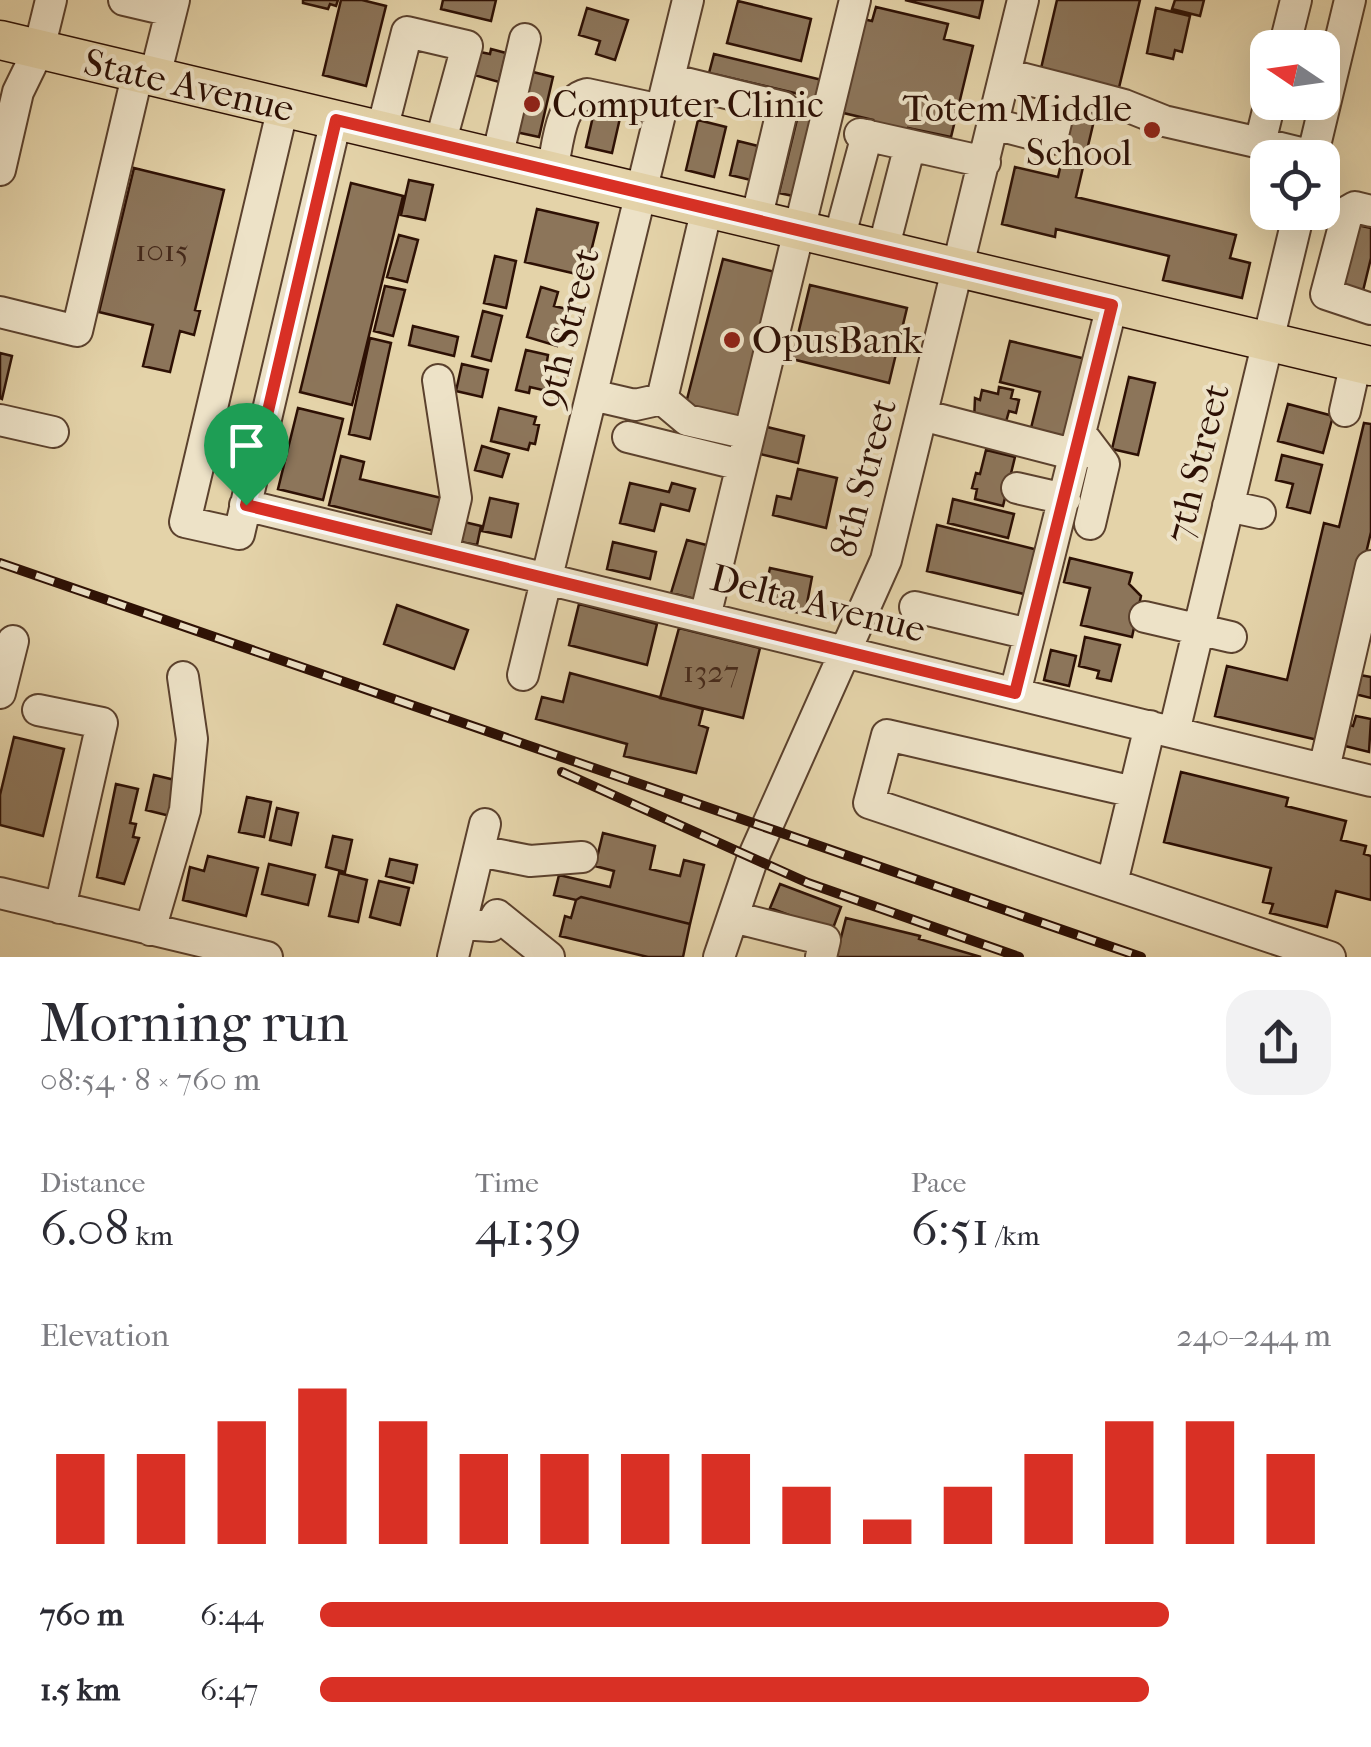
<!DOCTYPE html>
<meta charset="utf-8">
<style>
:root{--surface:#fff;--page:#f2f2f3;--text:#2b2b33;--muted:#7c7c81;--accent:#d93025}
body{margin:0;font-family:"IM FELL French Canon",serif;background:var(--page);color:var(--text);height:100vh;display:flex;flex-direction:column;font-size:38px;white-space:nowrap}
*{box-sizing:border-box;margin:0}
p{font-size:32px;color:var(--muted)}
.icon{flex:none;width:55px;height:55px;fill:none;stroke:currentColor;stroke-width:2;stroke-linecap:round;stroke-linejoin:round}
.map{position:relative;height:957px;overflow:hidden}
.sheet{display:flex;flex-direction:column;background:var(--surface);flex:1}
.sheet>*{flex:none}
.needle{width:65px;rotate:283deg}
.controls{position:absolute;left:1250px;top:30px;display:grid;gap:20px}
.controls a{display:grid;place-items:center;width:90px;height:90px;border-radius:20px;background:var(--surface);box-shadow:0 10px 40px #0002;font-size:50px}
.pin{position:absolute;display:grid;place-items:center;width:85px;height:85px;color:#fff;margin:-102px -42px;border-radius:50% 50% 50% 0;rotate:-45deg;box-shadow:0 0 10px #0007}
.pin .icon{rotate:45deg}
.round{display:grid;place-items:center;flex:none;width:105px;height:105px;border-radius:30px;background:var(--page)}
.overview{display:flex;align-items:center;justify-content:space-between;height:170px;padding:0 40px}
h1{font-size:55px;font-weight:600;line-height:75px}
.figures{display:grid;grid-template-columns:repeat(3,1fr);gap:15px;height:170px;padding:10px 40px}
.figures div{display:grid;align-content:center}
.figures b{font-size:50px;font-weight:600}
.figures small{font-size:28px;font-weight:400}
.figures p{font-size:28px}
.chart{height:280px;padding:20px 40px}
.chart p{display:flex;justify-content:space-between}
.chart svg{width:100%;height:180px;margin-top:10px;stroke:var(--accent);stroke-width:6}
ul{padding:0 40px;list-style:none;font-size:32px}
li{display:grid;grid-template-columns:160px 120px 1fr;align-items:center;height:75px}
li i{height:25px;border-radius:12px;background:var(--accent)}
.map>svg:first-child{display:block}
.building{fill:#8c755a;stroke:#2d1004;stroke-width:2.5}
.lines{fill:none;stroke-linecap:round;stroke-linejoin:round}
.minor-casing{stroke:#5b412d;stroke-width:34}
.major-casing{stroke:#2d1004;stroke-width:41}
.minor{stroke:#ede2c7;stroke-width:30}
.major{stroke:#e4d3a9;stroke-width:38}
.rail-casing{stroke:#2d1004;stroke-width:10}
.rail{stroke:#ede2c7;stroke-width:6;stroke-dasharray:19;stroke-linecap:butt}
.route-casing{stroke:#fff;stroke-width:20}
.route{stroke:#d93025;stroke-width:12}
.poi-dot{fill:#8f2418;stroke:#ede2c7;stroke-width:4}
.labels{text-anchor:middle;stroke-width:8;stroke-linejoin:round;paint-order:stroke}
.number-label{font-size:32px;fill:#45291a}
.street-label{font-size:38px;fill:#2d1004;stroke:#ede2c7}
.poi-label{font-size:38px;fill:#2d1004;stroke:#ede2c7;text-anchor:start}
</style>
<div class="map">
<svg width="1371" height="957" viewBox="0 0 1371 957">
<rect width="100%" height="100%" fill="#e4d3a9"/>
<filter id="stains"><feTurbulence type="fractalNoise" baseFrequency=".002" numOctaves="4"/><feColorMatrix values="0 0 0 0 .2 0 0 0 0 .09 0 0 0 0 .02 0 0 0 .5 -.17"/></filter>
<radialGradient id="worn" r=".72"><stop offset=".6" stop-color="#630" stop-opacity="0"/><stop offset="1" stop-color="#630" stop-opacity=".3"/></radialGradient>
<path class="building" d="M303,0H338L336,6L330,4L328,9L303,3Z
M341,0H362L386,6L366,86L323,75Z
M443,0H496L491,21L441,9Z
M905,0H983L979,18Z
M1057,0H1140L1117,96L1039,77Z
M1175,0H1204L1200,16L1172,9Z
M738,1L811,19L801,61L727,43Z
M876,7L948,24L944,39L973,46L951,137L908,128L906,137L871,128L873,120L835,111L858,18L872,21Z
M587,8L628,20L615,60L596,54L600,41L579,35Z
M1156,8L1190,16L1182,52L1175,50L1173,59L1147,53Z
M491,49L506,53L499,82L474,75L480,52L490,54Z
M714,54L826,81L798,197L779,193L803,95L709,73Z
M525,70L553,77L539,137L511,131Z
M1074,107L1096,112L1076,197L1236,235L1230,258L1250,263L1242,298L1163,280L1169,256L1056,229L1055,237L1002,224L1015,167L1058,177Z
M594,112L620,118L612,153L586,147Z
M698,120L726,127L714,177L686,170Z
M738,141L762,147L755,181L730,175Z
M134,168L224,190L195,310L200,311L194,335L180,331L170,372L143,366L153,325L99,312Z
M409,180L433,185L425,220L401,215Z
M351,183L403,196L352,405L300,392Z
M537,209L598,223L585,276L525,262Z
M1348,223L1371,228V258L1362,295L1340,293Z
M399,235L418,240L407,282L387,277Z
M495,256L516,261L506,308L484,303Z
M723,259L779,273L741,421L685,407Z
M810,285L907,308L889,383L792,359Z
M385,286L405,290L393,336L374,331Z
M541,287L558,292L554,306L567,309L557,346L527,337Z
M483,311L502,316L491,361L472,356Z
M413,326L458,337L454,356L409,345Z
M370,338L391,343L370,439L349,434Z
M1010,341L1086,359L1067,437L1031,428L1040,392L1000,382Z
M526,350L548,355L546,367L552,369L547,391L530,387L529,393L516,390Z
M0,353L12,356L2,399L0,398Z
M462,364L488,370L482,397L456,391Z
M1129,377L1155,383L1138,455L1112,449Z
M999,387L1013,390L1011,398L1019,400L1016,413L1009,411L1004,429L974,421L975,398L980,400L982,390L998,394Z
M1288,404L1333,416L1323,453L1278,441Z
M298,408L343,419L323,500L278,489Z
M499,408L536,417L534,424L539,425L535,444L530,443L528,450L491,441Z
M1364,423L1371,424V532L1322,741L1215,716L1227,666L1287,680L1324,523L1339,527Z
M763,426L804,436L798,463L756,453Z
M482,446L509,454L502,477L475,470Z
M986,450L1015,457L1003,506L975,499L977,489L972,488L976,473L980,474Z
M1282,455L1322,465L1310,513L1287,507L1293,484L1276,480Z
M341,456L364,462L360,479L450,500L442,533L329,505Z
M798,469L837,478L826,528L773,515L777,496L791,499Z
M630,483L669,492L672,483L695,489L689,511L661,504L654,531L620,523Z
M490,498L518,504L511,537L482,531Z
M953,499L1014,514L1008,538L948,523Z
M460,521L481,526L477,545L455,541Z
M937,525L1038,550L1028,595L927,571Z
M687,540L714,547L699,600L671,593Z
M613,542L656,552L650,579L607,569Z
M1070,558L1132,573L1129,584L1141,596L1132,637L1081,625L1090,588L1064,582Z
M770,568L812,577L805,614L786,610L788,604L763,599Z
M579,604L657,624L647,665L569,645Z
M397,605L468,630L454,669L384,644Z
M679,628L760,648L743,718L660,698Z
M1085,637L1120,645L1111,681L1097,678L1099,671L1079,666Z
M1051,650L1076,656L1069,686L1044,680Z
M570,673L703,709L699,725L708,728L696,773L624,756L627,744L536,719L542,697L563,702Z
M1360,675L1371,677V698L1355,694Z
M1356,716L1371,719L1369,752L1337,744L1342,723L1353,726Z
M14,737L64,749L43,836L0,825V795Z
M1181,772L1288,798L1286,806L1346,821L1341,840L1366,846L1364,854L1371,856V900L1336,891L1327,927L1270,913L1273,904L1263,902L1271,868L1164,842Z
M154,775L179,781L170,816L146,810Z
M116,784L138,789L130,823L136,824L133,837L139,838L124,884L97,877Z
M247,797L271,802L264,837L239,832Z
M277,808L298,813L291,845L270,840Z
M603,833L655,846L650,869L680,876L684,860L704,865L690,924L581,897L576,900L554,895L559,875L610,887L614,871L595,866Z
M333,836L352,840L345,872L326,867Z
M208,856L258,868L246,916L183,900L190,867L204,871Z
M390,859L417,865L413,883L386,876Z
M269,864L315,875L308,905L262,894Z
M339,873L367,880L358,922L329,916Z
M379,881L409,888L400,925L370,917Z
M780,884L841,907L832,931L770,908Z
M581,897L690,924L683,957H648L560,936L565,916L571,918L576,900Z
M846,918L920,936L919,939L981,957H836Z"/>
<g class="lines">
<g class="minor-casing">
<path id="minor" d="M124,0L171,11
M1284,48L1296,0
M155,76L174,0
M669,79L783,107L756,220
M1064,89L1124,105L1164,121L1260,143
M1270,102L1260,143L1313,156
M283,107L185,522L239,534L336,120
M994,124L1052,139L1064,89L1005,74
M382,130L407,32L467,46L440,144
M860,134L985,162
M497,158L525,39
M1312,158L1350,0
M0,170L18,92L39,49L51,0
M552,171C558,146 559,101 587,94L661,110
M1371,211L1355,207L1348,211L1326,294L1371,309
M839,239L867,135
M883,250L910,145
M0,312L77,331L138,72
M438,380L456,498L443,553
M592,395L635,405L662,399L707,208
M662,399L687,420L749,434
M1345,411L1356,362
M922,415L1076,455
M0,420L53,432
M1082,435L1104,464L1090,524
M628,437L741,465
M1017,488L1065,499
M245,505L1371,781
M1228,506L1260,513
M915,607L1029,634
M705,617L855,0
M1145,617L1231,637
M523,675L688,0
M0,693L13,641
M1015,693L1112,305
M38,710L102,723L60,908
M1174,732L1299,212
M1324,769L1371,566
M1134,792L887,735L869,803L1330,957
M479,851L530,861L582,857
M1112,883L1150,726
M0,893L267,957
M733,917L825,940L821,957
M461,924L491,926L497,915L549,957
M150,930L185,810L192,739L183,677
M453,957L485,824
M719,957L752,860L886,560L1023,0"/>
</g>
<g class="major-casing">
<path id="major" d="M0,40L1371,366"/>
</g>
<use href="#minor" class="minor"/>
<use href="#major" class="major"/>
<g class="rail-casing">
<path id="rail" d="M0,563L1141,957
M562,772L808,883L1019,957"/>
</g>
<use href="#rail" class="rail"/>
</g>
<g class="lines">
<g class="route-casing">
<path id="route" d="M336,120L1112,305L1015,693L246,505Z"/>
</g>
<use href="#route" class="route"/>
</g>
<g class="poi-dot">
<circle cx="532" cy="104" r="10"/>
<circle cx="1152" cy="130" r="10"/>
<circle cx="732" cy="340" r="10"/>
</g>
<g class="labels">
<g class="number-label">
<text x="162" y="261">1015</text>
<text x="711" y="682">1327</text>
</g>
<g class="street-label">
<text transform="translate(189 85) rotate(13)" y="13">State Avenue</text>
<text transform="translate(567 328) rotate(-76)" y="13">9th Street</text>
<text transform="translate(1197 463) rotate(-76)" y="13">7th Street</text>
<text transform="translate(863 478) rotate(-75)" y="13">8th Street</text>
<text transform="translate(818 603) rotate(14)" y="13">Delta Avenue</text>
</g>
<g class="poi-label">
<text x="552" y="117">Computer Clinic</text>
<text x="1132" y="121" text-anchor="end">Totem Middle<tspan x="1132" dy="44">School</tspan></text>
<text x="752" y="353">OpusBank</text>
</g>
</g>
<rect width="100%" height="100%" filter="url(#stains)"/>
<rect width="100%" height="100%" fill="url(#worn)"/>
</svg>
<div class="controls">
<a><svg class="needle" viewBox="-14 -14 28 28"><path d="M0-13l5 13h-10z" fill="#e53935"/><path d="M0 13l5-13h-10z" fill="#7c7c81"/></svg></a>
<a><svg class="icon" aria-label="locate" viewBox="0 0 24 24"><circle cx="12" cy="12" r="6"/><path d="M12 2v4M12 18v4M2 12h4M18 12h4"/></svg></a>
</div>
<div class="pin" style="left:246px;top:505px;background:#1e9e55"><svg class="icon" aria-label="arrive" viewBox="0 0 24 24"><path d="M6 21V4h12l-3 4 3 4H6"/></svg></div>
</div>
<section class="sheet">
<div class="overview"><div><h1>Morning run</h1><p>08:54 · 8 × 760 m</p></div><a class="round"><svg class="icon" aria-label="share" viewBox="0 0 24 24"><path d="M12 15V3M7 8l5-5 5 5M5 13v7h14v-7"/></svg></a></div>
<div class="figures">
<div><p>Distance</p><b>6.08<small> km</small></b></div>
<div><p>Time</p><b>41:39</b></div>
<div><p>Pace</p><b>6:51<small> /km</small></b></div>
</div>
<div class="chart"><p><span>Elevation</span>240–244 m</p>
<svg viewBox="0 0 160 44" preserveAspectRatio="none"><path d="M5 44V22M15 44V22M25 44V14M35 44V6M45 44V14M55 44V22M65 44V22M75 44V22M85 44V22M95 44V30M105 44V38M115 44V30M125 44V22M135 44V14M145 44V14M155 44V22"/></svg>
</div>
<ul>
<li><b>760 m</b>6:44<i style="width:84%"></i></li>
<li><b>1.5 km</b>6:47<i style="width:82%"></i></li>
</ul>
</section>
